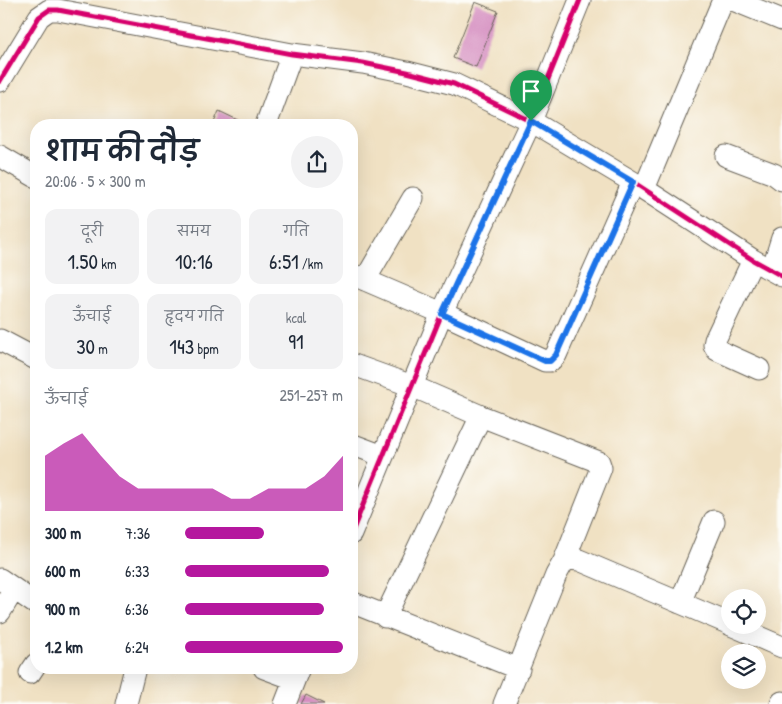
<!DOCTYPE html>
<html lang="hi">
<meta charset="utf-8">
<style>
:root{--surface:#fff;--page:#f2f2f3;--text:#1f2937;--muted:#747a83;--accent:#b5179e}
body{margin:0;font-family:"Patrick Hand","Playpen Sans Deva",sans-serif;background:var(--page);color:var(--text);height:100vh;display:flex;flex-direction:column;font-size:19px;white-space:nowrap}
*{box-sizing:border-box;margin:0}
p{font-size:16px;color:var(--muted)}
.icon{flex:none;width:28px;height:28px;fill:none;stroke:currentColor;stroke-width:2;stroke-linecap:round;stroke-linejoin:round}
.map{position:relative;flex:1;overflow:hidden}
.sheet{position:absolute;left:30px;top:119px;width:328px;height:555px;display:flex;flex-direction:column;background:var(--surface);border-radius:20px;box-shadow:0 5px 20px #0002}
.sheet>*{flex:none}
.buttons{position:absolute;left:721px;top:589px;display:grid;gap:10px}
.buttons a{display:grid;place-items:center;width:45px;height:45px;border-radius:50%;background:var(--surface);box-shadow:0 5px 20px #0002;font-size:25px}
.pin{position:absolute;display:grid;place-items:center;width:42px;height:42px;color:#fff;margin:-51px -21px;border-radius:50% 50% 50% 0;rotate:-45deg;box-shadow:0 0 5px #0007}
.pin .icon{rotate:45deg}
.round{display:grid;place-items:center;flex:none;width:52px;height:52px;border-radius:26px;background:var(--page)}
.summary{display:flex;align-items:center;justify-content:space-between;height:85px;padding:0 15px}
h1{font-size:28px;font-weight:600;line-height:38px}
.metrics{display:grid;grid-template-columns:repeat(3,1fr);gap:8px;height:85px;padding:5px 15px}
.metrics div{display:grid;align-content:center;border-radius:12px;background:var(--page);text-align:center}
.metrics b{font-size:21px;font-weight:600}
.metrics small{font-size:14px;font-weight:400}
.metrics p{font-size:14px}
.chart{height:140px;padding:10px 15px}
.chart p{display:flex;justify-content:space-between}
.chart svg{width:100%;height:90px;margin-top:5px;fill:var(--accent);opacity:.7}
ul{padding:0 15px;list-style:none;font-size:16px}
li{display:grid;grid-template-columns:80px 60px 1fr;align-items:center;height:38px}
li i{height:12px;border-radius:6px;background:var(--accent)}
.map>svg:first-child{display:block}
.building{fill:#d68fc1}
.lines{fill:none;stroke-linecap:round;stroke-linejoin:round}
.minor-casing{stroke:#666156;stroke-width:23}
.minor{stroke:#fff;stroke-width:21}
.cycleway-casing{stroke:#fdfcf7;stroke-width:8}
.cycleway{stroke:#d6006c;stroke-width:5}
.route-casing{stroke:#fff;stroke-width:10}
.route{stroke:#1a73e8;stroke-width:6}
</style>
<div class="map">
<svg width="782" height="704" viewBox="0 0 782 704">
<rect width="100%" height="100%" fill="#fdfcf7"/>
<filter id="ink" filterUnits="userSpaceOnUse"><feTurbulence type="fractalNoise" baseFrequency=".02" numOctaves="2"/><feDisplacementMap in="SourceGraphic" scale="10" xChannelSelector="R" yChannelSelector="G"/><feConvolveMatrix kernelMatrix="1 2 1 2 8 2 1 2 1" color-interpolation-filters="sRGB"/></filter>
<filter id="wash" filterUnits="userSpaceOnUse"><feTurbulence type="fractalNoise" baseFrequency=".0096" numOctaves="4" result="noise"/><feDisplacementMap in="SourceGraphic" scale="20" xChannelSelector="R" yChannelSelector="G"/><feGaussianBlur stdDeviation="1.12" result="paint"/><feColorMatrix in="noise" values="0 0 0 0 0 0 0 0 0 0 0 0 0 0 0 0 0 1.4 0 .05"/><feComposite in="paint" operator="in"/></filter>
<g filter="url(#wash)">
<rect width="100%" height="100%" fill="#f0e1c3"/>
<g id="blocks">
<path class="building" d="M475,2L498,11L476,67L453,58Z
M219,111L248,125H213Z
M306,695L324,704H301Z"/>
</g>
</g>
<g filter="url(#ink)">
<use href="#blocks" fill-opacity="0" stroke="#666156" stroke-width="1"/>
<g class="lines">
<g class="minor-casing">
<path id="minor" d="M733,0L782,20
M0,81L39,17L49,10H58L292,54L363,63L407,72L454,84L531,121L633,182L753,260L782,276
M266,125L292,54
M0,156L36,177
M726,156L774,174L782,180
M644,189L723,0
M753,260L715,340L714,345L717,350L759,369
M772,270L782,238
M351,274L442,313L545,361H550L556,355L633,182
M365,280L413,198
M0,340L36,359
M351,364L412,386L481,416L599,462L601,468L564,561
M351,444L383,456
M351,534L442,313L531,121L580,0
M0,579L36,604
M351,602L519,669
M680,603L714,521
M0,612L14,589
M385,617L481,416
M731,625L782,647
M264,668L294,679
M30,673L36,664
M126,704L135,668
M285,704L299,668
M504,704L556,575L564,561L569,559L579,560L730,624
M781,704L782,702"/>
</g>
<use href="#minor" class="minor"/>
<g class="cycleway-casing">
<path id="cycleway" d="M0,81L39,17L49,10H58L292,54L363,63L407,72L454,84L531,121L633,182L753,260L782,276
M351,534L442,313L531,121L580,0"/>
</g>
<use href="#cycleway" class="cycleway"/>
</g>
</g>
<g class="lines" filter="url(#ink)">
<g class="route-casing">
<path id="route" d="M531,121L633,182L556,355L550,361H545L442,314Z"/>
</g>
<use href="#route" class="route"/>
</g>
</svg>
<div class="buttons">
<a><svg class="icon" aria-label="locate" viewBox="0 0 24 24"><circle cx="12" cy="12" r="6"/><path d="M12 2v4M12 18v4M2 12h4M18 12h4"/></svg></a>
<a><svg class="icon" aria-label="layers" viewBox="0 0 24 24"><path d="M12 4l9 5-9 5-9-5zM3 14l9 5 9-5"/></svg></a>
</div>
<div class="pin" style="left:531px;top:121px;background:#1e9e55"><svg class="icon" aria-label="arrive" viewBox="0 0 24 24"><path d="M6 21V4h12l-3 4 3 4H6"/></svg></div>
<section class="sheet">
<div class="summary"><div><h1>शाम की दौड़</h1><p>20:06 · 5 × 300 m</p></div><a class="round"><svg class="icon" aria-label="share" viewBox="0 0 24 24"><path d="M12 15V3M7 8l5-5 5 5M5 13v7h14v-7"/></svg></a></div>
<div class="metrics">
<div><p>दूरी</p><b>1.50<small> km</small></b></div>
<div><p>समय</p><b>10:16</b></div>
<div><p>गति</p><b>6:51<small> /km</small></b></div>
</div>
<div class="metrics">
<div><p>ऊँचाई</p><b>30<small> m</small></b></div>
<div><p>हृदय गति</p><b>143<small> bpm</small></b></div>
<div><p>kcal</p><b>91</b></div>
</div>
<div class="chart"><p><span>ऊँचाई</span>251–257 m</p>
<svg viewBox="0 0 160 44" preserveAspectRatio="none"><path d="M0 44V17L10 11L20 6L30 17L40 27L50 33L60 33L70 33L80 33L90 33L100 38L110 38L120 33L130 33L140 33L150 27L160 17V44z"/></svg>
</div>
<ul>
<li><b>300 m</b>7:36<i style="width:50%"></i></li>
<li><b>600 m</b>6:33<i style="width:91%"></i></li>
<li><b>900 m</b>6:36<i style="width:88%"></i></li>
<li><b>1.2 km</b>6:24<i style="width:100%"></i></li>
</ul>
</section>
</div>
